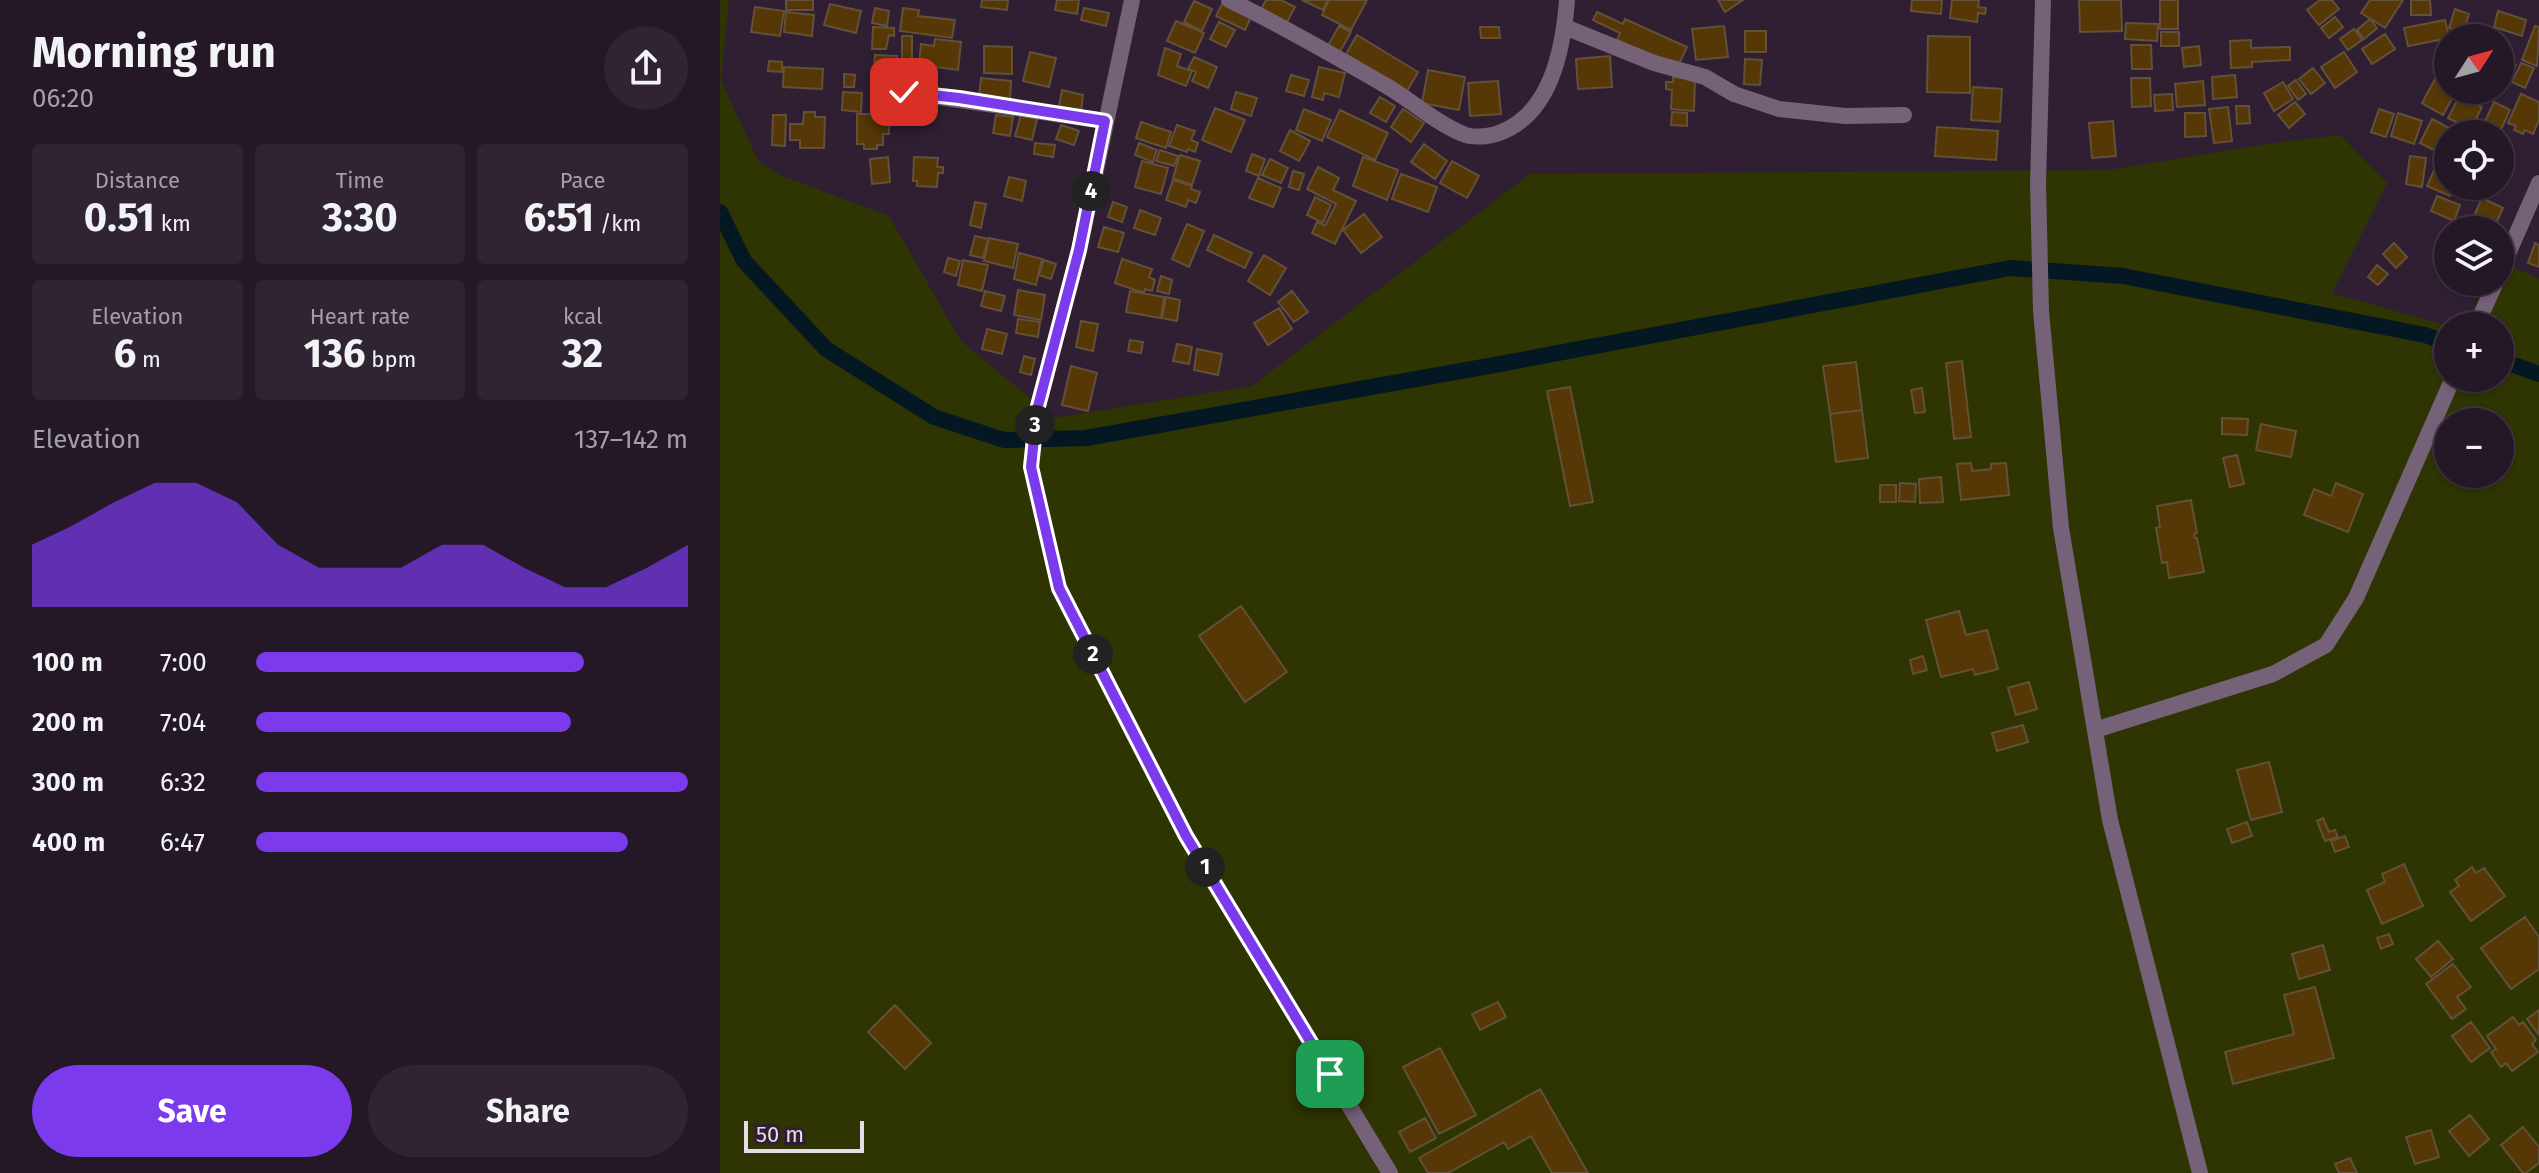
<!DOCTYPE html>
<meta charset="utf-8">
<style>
:root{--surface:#241726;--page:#302432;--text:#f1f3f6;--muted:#a39fa7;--line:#413643;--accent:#7c3aed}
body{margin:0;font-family:"Fira Sans",sans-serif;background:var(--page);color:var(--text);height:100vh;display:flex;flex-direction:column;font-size:30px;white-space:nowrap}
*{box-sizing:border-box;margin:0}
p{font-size:26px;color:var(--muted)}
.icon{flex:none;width:44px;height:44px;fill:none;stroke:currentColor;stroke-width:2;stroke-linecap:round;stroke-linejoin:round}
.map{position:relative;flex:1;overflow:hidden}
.drawer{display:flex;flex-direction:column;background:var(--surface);width:720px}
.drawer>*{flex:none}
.needle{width:52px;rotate:54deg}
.controls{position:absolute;left:1714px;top:24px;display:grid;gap:16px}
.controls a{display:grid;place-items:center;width:80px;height:80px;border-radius:50%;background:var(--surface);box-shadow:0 2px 6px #0004,0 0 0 2px var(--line);font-size:40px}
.scale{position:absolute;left:24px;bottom:20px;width:120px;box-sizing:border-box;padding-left:8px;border:4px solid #e6dae8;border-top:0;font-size:22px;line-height:28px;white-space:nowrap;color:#e6dae8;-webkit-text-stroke:6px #301f33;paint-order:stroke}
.pin{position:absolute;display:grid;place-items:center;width:68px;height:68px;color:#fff;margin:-34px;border-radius:16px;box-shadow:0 4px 12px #0006}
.km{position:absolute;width:40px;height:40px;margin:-20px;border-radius:50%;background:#222;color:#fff;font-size:22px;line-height:40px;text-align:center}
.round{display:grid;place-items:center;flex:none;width:84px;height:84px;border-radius:42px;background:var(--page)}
.overview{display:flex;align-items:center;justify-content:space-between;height:136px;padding:0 32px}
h1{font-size:44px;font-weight:700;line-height:60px}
.figures{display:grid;grid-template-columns:repeat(3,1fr);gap:12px;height:136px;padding:8px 32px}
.figures div{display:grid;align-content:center;border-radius:8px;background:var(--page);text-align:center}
.figures b{font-size:40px;font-weight:700}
.figures small{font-size:22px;font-weight:400}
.figures p{font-size:22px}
.chart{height:224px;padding:16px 32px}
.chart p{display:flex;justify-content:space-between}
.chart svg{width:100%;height:144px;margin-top:8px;fill:var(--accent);opacity:.7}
.cta{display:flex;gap:16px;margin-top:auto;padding:16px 32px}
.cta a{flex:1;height:92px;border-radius:48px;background:var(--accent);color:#fff;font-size:32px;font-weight:700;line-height:92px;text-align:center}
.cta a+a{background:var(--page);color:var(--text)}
ul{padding:0 32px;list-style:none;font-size:26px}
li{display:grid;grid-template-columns:128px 96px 1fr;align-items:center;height:60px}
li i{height:20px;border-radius:10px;background:var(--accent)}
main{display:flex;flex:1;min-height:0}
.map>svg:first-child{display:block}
.green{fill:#2f3403;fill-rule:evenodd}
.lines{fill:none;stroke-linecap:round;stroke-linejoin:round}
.canal{stroke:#031823;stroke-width:16}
.building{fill:#553806;stroke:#625039;stroke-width:2}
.minor{stroke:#756178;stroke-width:16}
.route-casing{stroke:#fff;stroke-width:16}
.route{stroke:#7c3aed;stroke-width:10}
</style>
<main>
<section class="drawer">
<div class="overview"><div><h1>Morning run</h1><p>06:20</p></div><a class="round"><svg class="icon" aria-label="share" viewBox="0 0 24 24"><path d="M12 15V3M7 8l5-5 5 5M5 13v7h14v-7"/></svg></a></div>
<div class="figures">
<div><p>Distance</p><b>0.51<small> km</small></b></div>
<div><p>Time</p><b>3:30</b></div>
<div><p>Pace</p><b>6:51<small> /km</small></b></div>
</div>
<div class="figures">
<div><p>Elevation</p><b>6<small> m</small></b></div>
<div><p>Heart rate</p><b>136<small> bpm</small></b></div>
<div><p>kcal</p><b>32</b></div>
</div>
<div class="chart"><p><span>Elevation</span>137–142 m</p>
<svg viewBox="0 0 160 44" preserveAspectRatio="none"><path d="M0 44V25L10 19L20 12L30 6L40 6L50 12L60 25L70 32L80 32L90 32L100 25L110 25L120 32L130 38L140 38L150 32L160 25V44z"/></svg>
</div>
<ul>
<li><b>100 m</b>7:00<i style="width:76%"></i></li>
<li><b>200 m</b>7:04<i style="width:73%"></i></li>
<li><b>300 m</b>6:32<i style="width:100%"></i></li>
<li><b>400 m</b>6:47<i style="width:86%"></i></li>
</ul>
<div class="cta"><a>Save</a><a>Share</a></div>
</section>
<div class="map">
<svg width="1819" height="1173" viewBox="0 0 1819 1173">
<rect width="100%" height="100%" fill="#301f33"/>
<path class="green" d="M0,0H9L1,81L39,162L62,176L169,216L241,341L334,418L532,386L810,174L1388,170L1553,143L1620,135L1667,183L1612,293L1728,326V378H1780V326H1745L1766,282H1780V260L1819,279V1173H0ZM1728,422H1780V474H1728Z"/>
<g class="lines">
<path class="canal" d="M0,212L24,261L106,349L214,417L284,440L366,438L780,364L1290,268L1403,276L1705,335L1728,343
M1780,360L1819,374"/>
</g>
<path class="building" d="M66,0H93V10H66Z
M262,0H288L287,10L261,7Z
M337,0H359L357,14L335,10Z
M546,0H561L575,7L565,26L539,13Z
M582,0H608L603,10Z
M609,0H647L631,30L602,15Z
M998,0H1023L1005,12Z
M1192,0H1222L1221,14L1191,11Z
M1232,0H1259L1258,7L1266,8L1265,14L1258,13L1257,22L1230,18Z
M1359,0H1401L1402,31L1360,32Z
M1440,0H1458V29H1440Z
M1600,0H1612L1619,9L1599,25L1587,10Z
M1650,0H1683L1665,28L1641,13Z
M1691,0H1710L1711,15H1691Z
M474,1L492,9L482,31L464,22Z
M503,2L532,15L525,30L496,16Z
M110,4L141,11L136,33L104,25Z
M35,7L64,11L60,36L31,32Z
M155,8L169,11L167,26L152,23Z
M183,8L199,10L198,16L235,20L232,38L180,31Z
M364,8L389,13L386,26L361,20Z
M1735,9L1749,14L1743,33L1729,28Z
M1778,11L1806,20L1802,36L1774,27Z
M66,12L94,15L92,36L64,32Z
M877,12L903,24L905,19L967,47L957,68L897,40L900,33L873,20Z
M1615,17L1623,27L1609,38L1601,28Z
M1650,19L1657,28L1644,39L1637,30Z
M1725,20L1729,38L1688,46L1684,28Z
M456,21L484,33L475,53L447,41Z
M499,22L515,30L506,47L490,39Z
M1406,23L1438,24L1437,41L1405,39Z
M619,26L631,32L618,55L606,49Z
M1004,26L1008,57L976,60L972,29Z
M1815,26L1819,27L1817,66L1802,60Z
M153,27L174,28V36L169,35L166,49H152Z
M760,27H779L780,38H761Z
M1634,29L1642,40L1628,50L1620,39Z
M1025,31H1046V52H1025Z
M1441,32H1459V46H1441Z
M1665,34L1675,49L1652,64L1642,49Z
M637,35L698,72L687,91L626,54Z
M182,36H192V84H182Z
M1208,36L1250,37V93L1207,92Z
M215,39L241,42L238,70L199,65L201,44L214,46Z
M1531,40V48L1570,47V60L1532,62V67L1511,68L1510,41Z
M1411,45H1431L1432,69H1412Z
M264,46L292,47V74L264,73Z
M1479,46L1481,65L1464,67L1462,48Z
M445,48L461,54L457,66L472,71L466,86L438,75Z
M310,52L336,58L329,87L303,81Z
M1624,52L1637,72L1615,88L1601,67Z
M155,55L177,56L175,89L153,87Z
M890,56L892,87L858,89L856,59Z
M474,57L497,67L488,88L472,81L476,72L468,69Z
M1780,58L1796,65L1785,89L1780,87Z
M1025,59L1042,60L1040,85L1024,84Z
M49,61L62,62V72L48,71Z
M1801,63L1814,68L1805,88L1792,82Z
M64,67L103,69L102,89L63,87Z
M599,67L625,73L619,97L604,93L603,100L592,97Z
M1593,68L1605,83L1591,94L1579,79Z
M708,70L745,77L739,110L702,103Z
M124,74L135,75L134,87H124Z
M571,75L589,80L584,96L566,91Z
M1515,75L1517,97L1493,99L1492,77Z
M953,77L975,79L974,111L951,109L952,90L946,89V82H953Z
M261,78L291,81L290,101L259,98Z
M1411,78H1430L1431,106L1412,107Z
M1715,79L1728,86V90L1736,91L1723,115L1702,103Z
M1576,80L1586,94L1578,100L1568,86Z
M778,81L781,114L750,116L748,83Z
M1483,81L1485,105L1457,107L1455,84Z
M1563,82L1573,99L1554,111L1544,93Z
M1253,87L1282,89L1280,122L1251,120Z
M342,90L363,95L361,110L339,106Z
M123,92L142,93L141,112L122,110Z
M516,92L537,98L531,116L511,109Z
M1452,94L1453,110L1435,111L1434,95Z
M1801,94L1819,102V120L1813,134L1805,130L1803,134L1794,130L1796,126L1788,123Z
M1740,95L1762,107L1751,129L1728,118Z
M660,97L675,106L666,122L650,113Z
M1575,102L1585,114L1569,128L1558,115Z
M1774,102L1790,110L1779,134H1770L1761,130Z
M1516,106H1529L1530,123L1517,124Z
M1508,107L1512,141L1494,143L1489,109Z
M495,108L525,120L511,152L482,140Z
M584,109L611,120L602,141L576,130Z
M683,109L704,123L691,142L671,127Z
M1659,109L1674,114L1666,137L1651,132Z
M620,110L668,133L655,160L607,137Z
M84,112H95V117H105L104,148H80V140H70V124H83Z
M952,112L967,113V126L951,125Z
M1465,113H1485L1486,136L1465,137Z
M1678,113L1702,121L1694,144L1671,136Z
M137,114H162L161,119H169V134H163V145H157V149H144V144H137Z
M53,115H66L65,146L52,145Z
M276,115L293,117L290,136L273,133Z
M301,115L317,119L312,140L295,136Z
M1712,119L1733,130L1728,134V141L1722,154L1700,143Z
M1393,121L1396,156L1372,158L1369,123Z
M421,122L451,132L446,148L416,138Z
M341,125L359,131L354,145L336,139Z
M457,125L475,131L471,140L478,143L475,152L468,149L467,152L449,146Z
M1217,127L1278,131L1276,160L1215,156Z
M570,130L590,141L579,161L560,151Z
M315,143L335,145L333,157L314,154Z
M419,143L437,150L433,162L415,155Z
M704,144L727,161L715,179L691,162Z
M440,150L458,156L454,166L436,161Z
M532,154L545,159L539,176L526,171Z
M460,155L480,161L472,185L453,178Z
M1690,156L1706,158L1702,187L1686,184Z
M168,157L170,182L152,184L150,159Z
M194,157L218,158L217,167H223V173H218L217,187L197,186V181H193Z
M643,157L678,170L667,200L633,186Z
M550,159L568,168L561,183L542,175Z
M422,161L448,168L441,194L415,187Z
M732,161L759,176L747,198L720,183Z
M1716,166L1728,171V186H1735L1730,196L1707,186Z
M598,167L619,178L613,190L636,201L615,244L592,233L597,222L605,226L616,204L587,189Z
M573,171L584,174L579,190L569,187Z
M681,174L717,187L708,212L672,199Z
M289,177L306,181L302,201L284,196Z
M538,178L561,188L553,207L529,198Z
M453,180L472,186L471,189L480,192L476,203L468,200L466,207L446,200Z
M1717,196L1740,205L1734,221L1711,211Z
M595,197L611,205L603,223L587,215Z
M1762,198L1783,208L1773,230H1755L1749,227Z
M255,202L266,204L261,228L250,225Z
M393,202L407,207L402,222L388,217Z
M420,210L441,218L435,235L414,228Z
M644,214L662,237L641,253L623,230Z
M467,224L484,231L469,267L452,259Z
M384,227L404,233L398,252L378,247Z
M494,235L532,253L525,268L487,250Z
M255,236L268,239L263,258L250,255Z
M269,238L298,244L293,268L264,261Z
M1674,243L1687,257L1676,268L1663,254Z
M1815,243L1819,245V267L1808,263Z
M299,253L322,259L316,285L294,279Z
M544,255L566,268L550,295L528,281Z
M228,258L240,261L236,276L224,272Z
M402,259L432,269L429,277L435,280L432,291L425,289L424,293L395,283Z
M243,260L268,265L262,291L238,285Z
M324,260L336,264L331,279L319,275Z
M1657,265L1668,274L1658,285L1648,277Z
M441,276L452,280L449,294L437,291Z
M298,290L325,295L321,320L294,315Z
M265,291L285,296L281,311L261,306Z
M410,291L444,297L441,318L406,312Z
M572,291L588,312L574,322L558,302Z
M446,297L460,300L457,321L442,318Z
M559,308L572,329L548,345L534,323Z
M298,319L320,322L318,337L296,333Z
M361,321L378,324L373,351L356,347Z
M267,329L287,334L282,354L262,349Z
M410,340L423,342L421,353L408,351Z
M457,344L472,347L469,364L453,361Z
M477,349L502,354L498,375L474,370Z
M304,356L315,359L311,375L300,372Z
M1242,361L1251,437L1234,439L1226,363Z
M1136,362L1142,410L1110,414L1103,366Z
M351,366L377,373L368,411L342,405Z
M850,387L873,502L850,506L827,391Z
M1202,388L1205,412L1195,413L1191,390Z
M1142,410L1148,458L1116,462L1110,414Z
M1502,418L1528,419L1527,435L1502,434Z
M1541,424L1576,431L1571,457L1536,450Z
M1517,455L1524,484L1510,487L1503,458Z
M1251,463L1252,471L1271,469V464L1286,463L1289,495L1241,500L1237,464Z
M1221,477L1223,502L1200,503L1199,479Z
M1180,483L1196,484L1195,502L1179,501Z
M1616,483L1643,494L1628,532L1584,515L1594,489L1611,496Z
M1160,485H1176V502H1160Z
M1471,500L1477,533L1474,534L1475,538H1477L1484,572L1449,578L1447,562L1442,563L1436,528L1440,527L1437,506Z
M521,606L567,672L525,702L479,636Z
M1239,611L1246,635L1267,630L1278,669L1255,675L1253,669L1221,677L1206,620Z
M1203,656L1207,670L1193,674L1190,660Z
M1309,682L1317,709L1296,715L1288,688Z
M1303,725L1308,742L1277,751L1272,733Z
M1549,762L1562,812L1531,820L1517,770Z
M1603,818L1609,832L1615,830L1618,837L1605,841L1597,821Z
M1527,822L1532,836L1512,843L1507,829Z
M1625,836L1629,847L1615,852L1611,841Z
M1684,864L1703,906L1662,924L1647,890L1665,882L1662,874Z
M1752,867L1756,873L1764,868L1785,896L1751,921L1730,892L1739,886L1735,880Z
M1805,917L1819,937V969L1791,989L1761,948Z
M1669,934L1673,944L1661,949L1657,938Z
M1718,941L1733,959L1711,977L1696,959Z
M1603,945L1610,970L1579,979L1572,954Z
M1733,964L1751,987L1737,997L1746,1009L1732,1019L1706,984Z
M1595,987L1614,1058L1513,1084L1505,1052L1574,1034L1564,995Z
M778,1002L786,1017L760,1030L752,1014Z
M175,1005L211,1043L185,1069L148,1032Z
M1819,1010V1035L1807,1019Z
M1793,1017L1799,1025L1803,1022L1816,1040L1812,1044L1818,1052L1792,1071L1786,1063L1781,1067L1771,1052L1776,1049L1767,1036Z
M1751,1022L1770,1048L1751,1062L1732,1036Z
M720,1048L756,1115L719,1134L683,1067Z
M820,1089L868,1173H832L811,1136L788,1149L784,1142L728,1173H708L699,1158Z
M1750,1115L1769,1139L1749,1156L1729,1131Z
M705,1118L716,1138L690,1152L679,1132Z
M1803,1127L1819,1147V1163L1806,1173H1803L1781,1145Z
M1711,1130L1719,1157L1695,1164L1686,1137Z
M1630,1158L1637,1173H1619L1615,1164Z"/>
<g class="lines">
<path class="minor" d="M412,0L359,250L317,410L311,467L339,588L466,836L670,1173
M509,0C562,25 614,56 665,85C691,100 714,122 743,134C752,138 769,137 779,133C831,114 843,50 847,0
M1323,0L1318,184L1321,311L1341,528L1390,820L1480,1173
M845,27L934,63L985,77L1014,94L1059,109L1125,116L1184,115
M184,92L385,121
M1780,272L1819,183
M1756,326L1776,282
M1375,730L1553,674L1606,645L1636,598L1733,378"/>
</g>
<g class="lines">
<g class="route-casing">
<path id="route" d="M184,92L239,98L385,121L359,250L317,410L311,467L339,588L466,836L610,1074"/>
</g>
<use href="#route" class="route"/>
</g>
</svg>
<div class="controls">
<a><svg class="needle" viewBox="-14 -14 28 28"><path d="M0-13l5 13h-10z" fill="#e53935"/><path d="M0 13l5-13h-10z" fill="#a39fa7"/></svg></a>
<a><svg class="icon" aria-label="locate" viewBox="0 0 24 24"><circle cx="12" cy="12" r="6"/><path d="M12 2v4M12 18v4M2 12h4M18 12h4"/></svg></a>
<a><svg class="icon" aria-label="layers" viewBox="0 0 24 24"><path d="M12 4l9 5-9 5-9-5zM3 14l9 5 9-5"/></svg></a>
<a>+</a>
<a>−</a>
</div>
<div class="scale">50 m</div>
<div class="pin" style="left:610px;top:1074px;background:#1e9e55"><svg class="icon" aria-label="arrive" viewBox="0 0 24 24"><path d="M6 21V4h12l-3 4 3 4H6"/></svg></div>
<div class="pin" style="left:184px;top:92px;background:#d93025"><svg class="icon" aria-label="check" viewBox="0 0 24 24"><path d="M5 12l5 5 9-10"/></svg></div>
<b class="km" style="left:485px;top:867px">1</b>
<b class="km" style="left:373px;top:654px">2</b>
<b class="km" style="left:315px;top:425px">3</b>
<b class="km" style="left:371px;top:191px">4</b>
</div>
</main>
